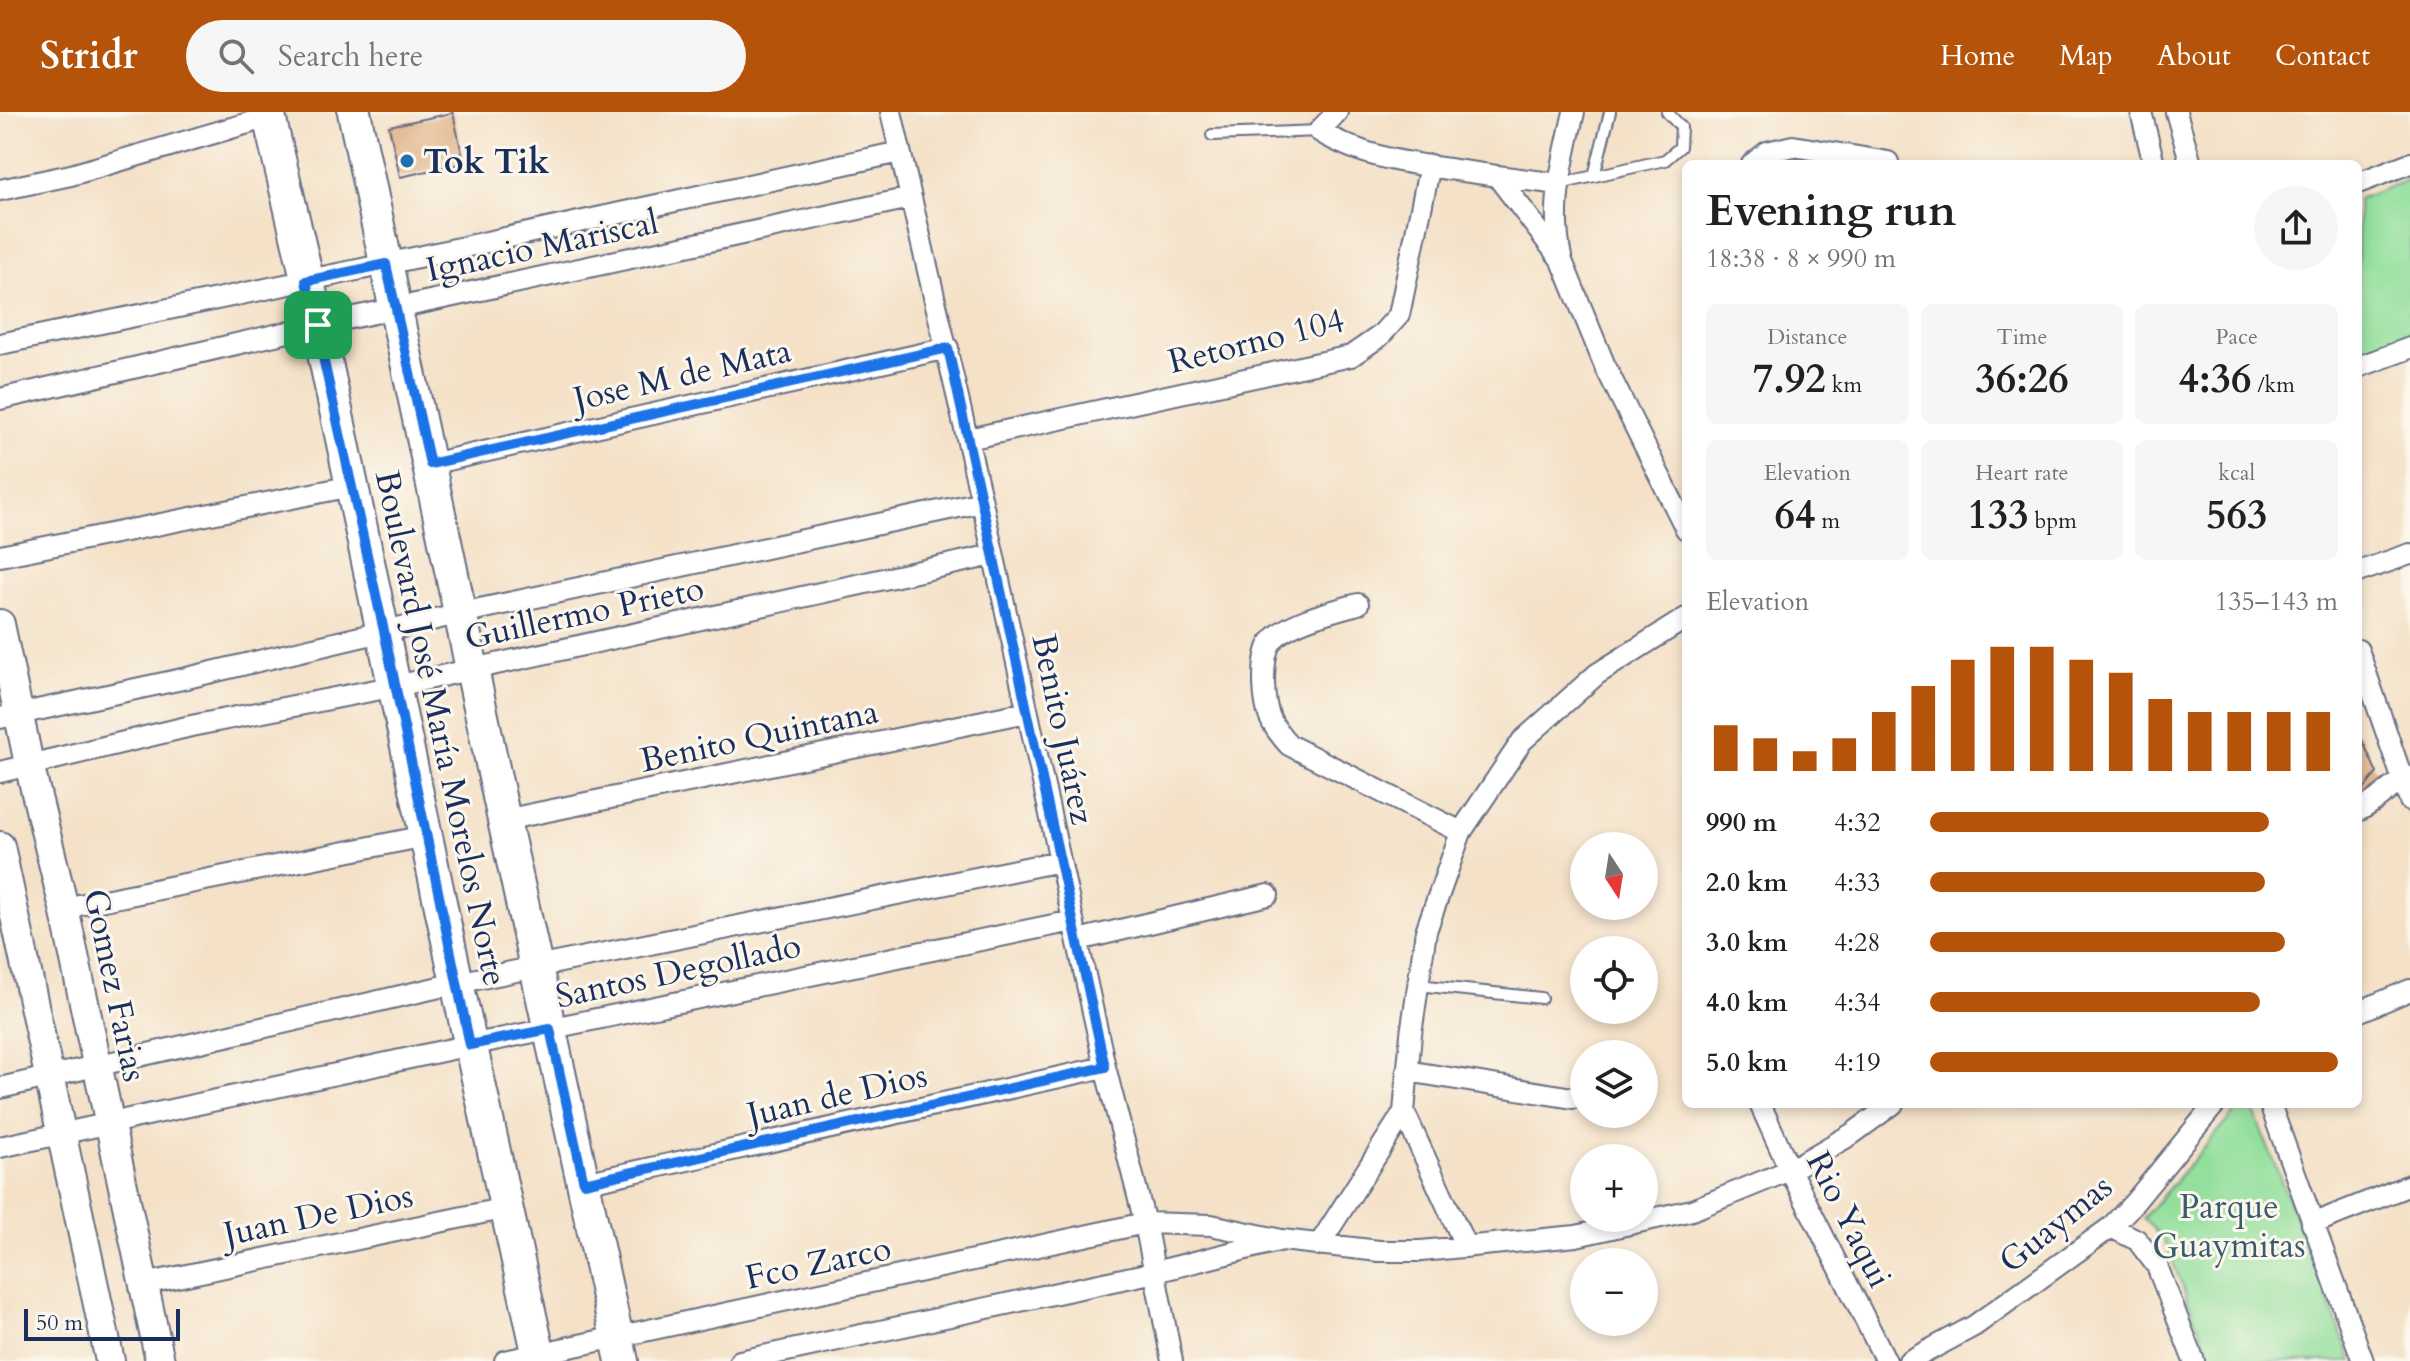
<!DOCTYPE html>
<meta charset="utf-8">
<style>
:root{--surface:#fff;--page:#f6f6f6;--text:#202124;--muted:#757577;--accent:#b45309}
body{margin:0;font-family:Cardo,serif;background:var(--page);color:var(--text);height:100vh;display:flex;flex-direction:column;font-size:30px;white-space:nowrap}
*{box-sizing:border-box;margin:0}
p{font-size:26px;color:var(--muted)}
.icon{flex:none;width:44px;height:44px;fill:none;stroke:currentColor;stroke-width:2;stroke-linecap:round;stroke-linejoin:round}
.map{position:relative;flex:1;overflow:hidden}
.side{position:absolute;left:1682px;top:48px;width:680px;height:948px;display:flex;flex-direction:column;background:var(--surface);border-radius:12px;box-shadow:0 4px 12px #0003}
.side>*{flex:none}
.needle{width:52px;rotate:168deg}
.fabs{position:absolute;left:1570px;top:720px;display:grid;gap:16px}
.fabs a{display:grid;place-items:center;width:88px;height:88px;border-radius:50%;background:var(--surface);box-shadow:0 4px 12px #0003;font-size:40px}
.scale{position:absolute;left:24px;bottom:20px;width:156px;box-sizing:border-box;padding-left:8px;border:4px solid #1b2f5e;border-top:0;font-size:22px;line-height:28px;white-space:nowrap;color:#1b2f5e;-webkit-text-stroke:6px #fbf7ec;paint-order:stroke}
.pin{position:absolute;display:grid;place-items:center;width:68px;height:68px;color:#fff;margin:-34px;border-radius:16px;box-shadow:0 4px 12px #0006}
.round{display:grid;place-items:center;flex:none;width:84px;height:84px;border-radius:42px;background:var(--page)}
.overview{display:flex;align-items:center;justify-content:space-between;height:136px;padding:0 24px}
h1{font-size:44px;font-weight:600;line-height:60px}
.stats{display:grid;grid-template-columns:repeat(3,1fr);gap:12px;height:136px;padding:8px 24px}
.stats div{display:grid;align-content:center;border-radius:12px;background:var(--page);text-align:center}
.stats b{font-size:40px;font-weight:600}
.stats small{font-size:22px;font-weight:400}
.stats p{font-size:22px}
.chart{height:224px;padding:16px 24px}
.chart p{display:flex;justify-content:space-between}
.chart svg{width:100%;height:144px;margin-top:8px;stroke:var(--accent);stroke-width:6}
ul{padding:0 24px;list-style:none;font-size:26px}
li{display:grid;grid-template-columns:128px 96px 1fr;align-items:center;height:60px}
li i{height:20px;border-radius:10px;background:var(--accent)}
header{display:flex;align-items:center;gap:48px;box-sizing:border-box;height:112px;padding:0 40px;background:var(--accent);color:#fff}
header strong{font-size:38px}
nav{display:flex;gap:44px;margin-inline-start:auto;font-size:28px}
.search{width:560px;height:72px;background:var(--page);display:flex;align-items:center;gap:20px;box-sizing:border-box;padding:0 28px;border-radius:44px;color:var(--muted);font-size:30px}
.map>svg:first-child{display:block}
.green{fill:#93df9c;stroke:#57877d;stroke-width:2}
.building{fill:#dca573}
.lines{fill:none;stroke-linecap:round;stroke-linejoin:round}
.lane-casing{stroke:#676d83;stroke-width:14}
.street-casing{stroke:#676d83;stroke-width:24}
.secondary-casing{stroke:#676d83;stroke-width:32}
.primary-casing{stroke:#676d83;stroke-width:36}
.lane{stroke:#fff;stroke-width:10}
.street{stroke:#fff;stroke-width:20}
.secondary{stroke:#fff;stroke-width:28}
.primary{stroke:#fff;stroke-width:32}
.route-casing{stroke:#fff;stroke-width:16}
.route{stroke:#1a73e8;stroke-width:10}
.poi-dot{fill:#1f6fb2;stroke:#fbf7ec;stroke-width:3}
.labels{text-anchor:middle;stroke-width:6;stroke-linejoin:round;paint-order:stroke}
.poi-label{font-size:34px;font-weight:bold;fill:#1b2f5e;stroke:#fbf7ec;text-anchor:start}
.street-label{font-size:34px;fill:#1b2f5e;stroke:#fbf7ec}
.park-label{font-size:34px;fill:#395b6e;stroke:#fbf7ec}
</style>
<header>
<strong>Stridr</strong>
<div class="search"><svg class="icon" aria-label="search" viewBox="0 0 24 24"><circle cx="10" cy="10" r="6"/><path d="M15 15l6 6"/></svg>Search here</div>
<nav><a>Home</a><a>Map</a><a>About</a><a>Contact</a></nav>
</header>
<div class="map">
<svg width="2410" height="1249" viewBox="0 0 2410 1249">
<rect width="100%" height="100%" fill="#fbf7ec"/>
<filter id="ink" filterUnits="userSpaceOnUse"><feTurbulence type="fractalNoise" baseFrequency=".0125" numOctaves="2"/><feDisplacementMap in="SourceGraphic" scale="16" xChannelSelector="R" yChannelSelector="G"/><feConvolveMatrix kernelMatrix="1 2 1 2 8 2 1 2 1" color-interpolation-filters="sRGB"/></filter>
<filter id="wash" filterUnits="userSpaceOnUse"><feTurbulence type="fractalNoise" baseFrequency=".006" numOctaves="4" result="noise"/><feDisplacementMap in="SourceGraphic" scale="32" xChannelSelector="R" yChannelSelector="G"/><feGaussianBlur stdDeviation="1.8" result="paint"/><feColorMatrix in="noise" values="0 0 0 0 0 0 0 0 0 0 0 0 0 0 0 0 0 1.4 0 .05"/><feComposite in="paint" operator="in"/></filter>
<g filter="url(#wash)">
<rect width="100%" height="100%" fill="#f4e1c7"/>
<path class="green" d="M2410,67V226L2358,244V87Z
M2242,992H2251L2352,1249H2212L2164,1128L2143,1106Z"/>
<g id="blocks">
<path class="building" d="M453,1L464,51L400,65L389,14Z
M2358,619L2377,661L2358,684Z"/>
</g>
</g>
<g filter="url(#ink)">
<use href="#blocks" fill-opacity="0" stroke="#676d83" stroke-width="2"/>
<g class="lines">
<g class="lane-casing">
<path id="lane" d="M1212,23L1319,19
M1594,64L1610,0
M1559,72L1665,48L1680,35L1681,15L1667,0
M1418,873L1541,886"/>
</g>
<g class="street-casing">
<path id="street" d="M891,0L982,390L1105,955L1145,1111L1172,1249
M1337,0L1319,19C1371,52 1437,54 1497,64L1562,149L1605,254L1686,417
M2141,0L2154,52
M2176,0L2191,52
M1752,52L1767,40L1793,34L1888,50
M1497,64L1559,72
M2358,71L2410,51
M0,78L71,63L269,5
M1561,145C1550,93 1563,50 1574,0
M0,232L386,152L900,40
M2358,255L2410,236
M0,287L318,213L910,86
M968,327L1351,244L1380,224L1399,203L1430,53
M430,352L948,236
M0,444L352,374
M2358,460L2410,442
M1358,492C1336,498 1286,510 1272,529C1264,539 1264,559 1264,571C1265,601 1270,612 1289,633L1461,720
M2358,538L2410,689
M0,606L187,566L461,501L982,390
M0,660L191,614L396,574L993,443
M2358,699C2378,690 2391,672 2410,665
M504,708L1027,600
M64,796L426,724
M1078,828L1268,783
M2358,900L2410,878
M1407,959L1573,986
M0,976L457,871L1060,749
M1760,992L1790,1058L1886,1249
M2270,992L2363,1249
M1404,1000L1466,1135
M0,1035L470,933L1073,809
M584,1071L1105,955
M2312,1112L2410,1073
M2111,1115L2137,1128L2157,1154L2194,1249
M1319,1133L1404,1000L1411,922L1426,819L1461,720L1522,629L1597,562L1686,506
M144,1172L506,1096
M505,1249L1145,1111L1211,1113L1277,1127
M740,1249L1155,1160L1282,1128L1379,1139H1421L1576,1124L1692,1098L1790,1058L1852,1022L1893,992
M1909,1249L1974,1214L2111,1115L2133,1092L2215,992"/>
</g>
<g class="secondary-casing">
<path id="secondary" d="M0,512L29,652L64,796L160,1249
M0,734L110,1249"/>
</g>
<g class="primary-casing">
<path id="primary" d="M268,0L318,213L457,871L540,1249
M354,0L504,708L622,1249"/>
</g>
<use href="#lane" class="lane"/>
<use href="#street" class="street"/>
<use href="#secondary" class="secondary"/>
<use href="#primary" class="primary"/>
</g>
</g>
<g class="lines" filter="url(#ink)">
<g class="route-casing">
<path id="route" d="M386,152L430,352L948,236L1105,955L584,1071L550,917L470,933L384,519L306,169Z"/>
</g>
<use href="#route" class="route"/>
</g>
<circle class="poi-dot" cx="407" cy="49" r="8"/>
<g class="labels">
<g class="poi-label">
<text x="423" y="61">Tok Tik</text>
</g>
<g class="street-label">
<text transform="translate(542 133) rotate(-12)" y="12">Ignacio Mariscal</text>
<text transform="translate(1256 228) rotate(-14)" y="12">Retorno 104</text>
<text transform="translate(682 262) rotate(-13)" y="12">Jose M de Mata</text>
<text transform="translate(584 500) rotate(-12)" y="12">Guillermo Prieto</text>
<text transform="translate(442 616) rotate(78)" y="12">Boulevard José María Morelos Norte</text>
<text transform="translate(1064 617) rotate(78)" y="12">Benito Juárez</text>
<text transform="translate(759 623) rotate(-12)" y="12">Benito Quintana</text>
<text transform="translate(678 858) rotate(-12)" y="12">Santos Degollado</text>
<text transform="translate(116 873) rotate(78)" y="12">Gomez Farias</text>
<text transform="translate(837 982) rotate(-13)" y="12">Juan de Dios</text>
<text transform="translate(318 1102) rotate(-12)" y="12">Juan De Dios</text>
<text transform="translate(1850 1107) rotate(63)" y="12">Rio Yaqui</text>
<text transform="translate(2055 1111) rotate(-39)" y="12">Guaymas</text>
<text transform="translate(818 1150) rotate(-12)" y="12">Fco Zarco</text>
</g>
<g class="park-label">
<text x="2229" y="1106">Parque<tspan x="2229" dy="39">Guaymitas</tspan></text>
</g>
</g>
</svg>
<div class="fabs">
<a><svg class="needle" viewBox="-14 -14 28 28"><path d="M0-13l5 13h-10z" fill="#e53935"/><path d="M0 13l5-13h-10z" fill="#757577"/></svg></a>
<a><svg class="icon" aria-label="locate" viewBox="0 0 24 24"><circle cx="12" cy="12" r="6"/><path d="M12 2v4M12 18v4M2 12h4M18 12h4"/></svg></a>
<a><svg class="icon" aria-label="layers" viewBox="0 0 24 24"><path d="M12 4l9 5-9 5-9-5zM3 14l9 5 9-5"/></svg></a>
<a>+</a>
<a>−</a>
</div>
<div class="scale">50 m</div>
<div class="pin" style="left:318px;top:213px;background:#1e9e55"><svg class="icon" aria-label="arrive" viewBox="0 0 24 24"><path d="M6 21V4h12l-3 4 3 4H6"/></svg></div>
<section class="side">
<div class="overview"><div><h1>Evening run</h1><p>18:38 · 8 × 990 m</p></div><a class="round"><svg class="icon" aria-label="share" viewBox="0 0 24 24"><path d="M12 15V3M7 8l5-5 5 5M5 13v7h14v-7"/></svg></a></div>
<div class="stats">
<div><p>Distance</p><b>7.92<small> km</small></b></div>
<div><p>Time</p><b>36:26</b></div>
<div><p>Pace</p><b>4:36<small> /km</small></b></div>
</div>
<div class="stats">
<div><p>Elevation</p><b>64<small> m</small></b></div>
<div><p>Heart rate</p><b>133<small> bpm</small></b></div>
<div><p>kcal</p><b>563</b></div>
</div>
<div class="chart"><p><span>Elevation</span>135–143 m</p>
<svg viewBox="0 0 160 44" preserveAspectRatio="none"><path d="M5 44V30M15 44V34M25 44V38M35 44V34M45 44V26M55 44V18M65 44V10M75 44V6M85 44V6M95 44V10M105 44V14M115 44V22M125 44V26M135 44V26M145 44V26M155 44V26"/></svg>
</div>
<ul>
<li><b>990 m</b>4:32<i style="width:83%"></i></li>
<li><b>2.0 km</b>4:33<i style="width:82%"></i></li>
<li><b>3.0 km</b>4:28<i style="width:87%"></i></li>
<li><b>4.0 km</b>4:34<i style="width:81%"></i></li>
<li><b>5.0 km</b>4:19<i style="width:100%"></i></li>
</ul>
</section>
</div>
